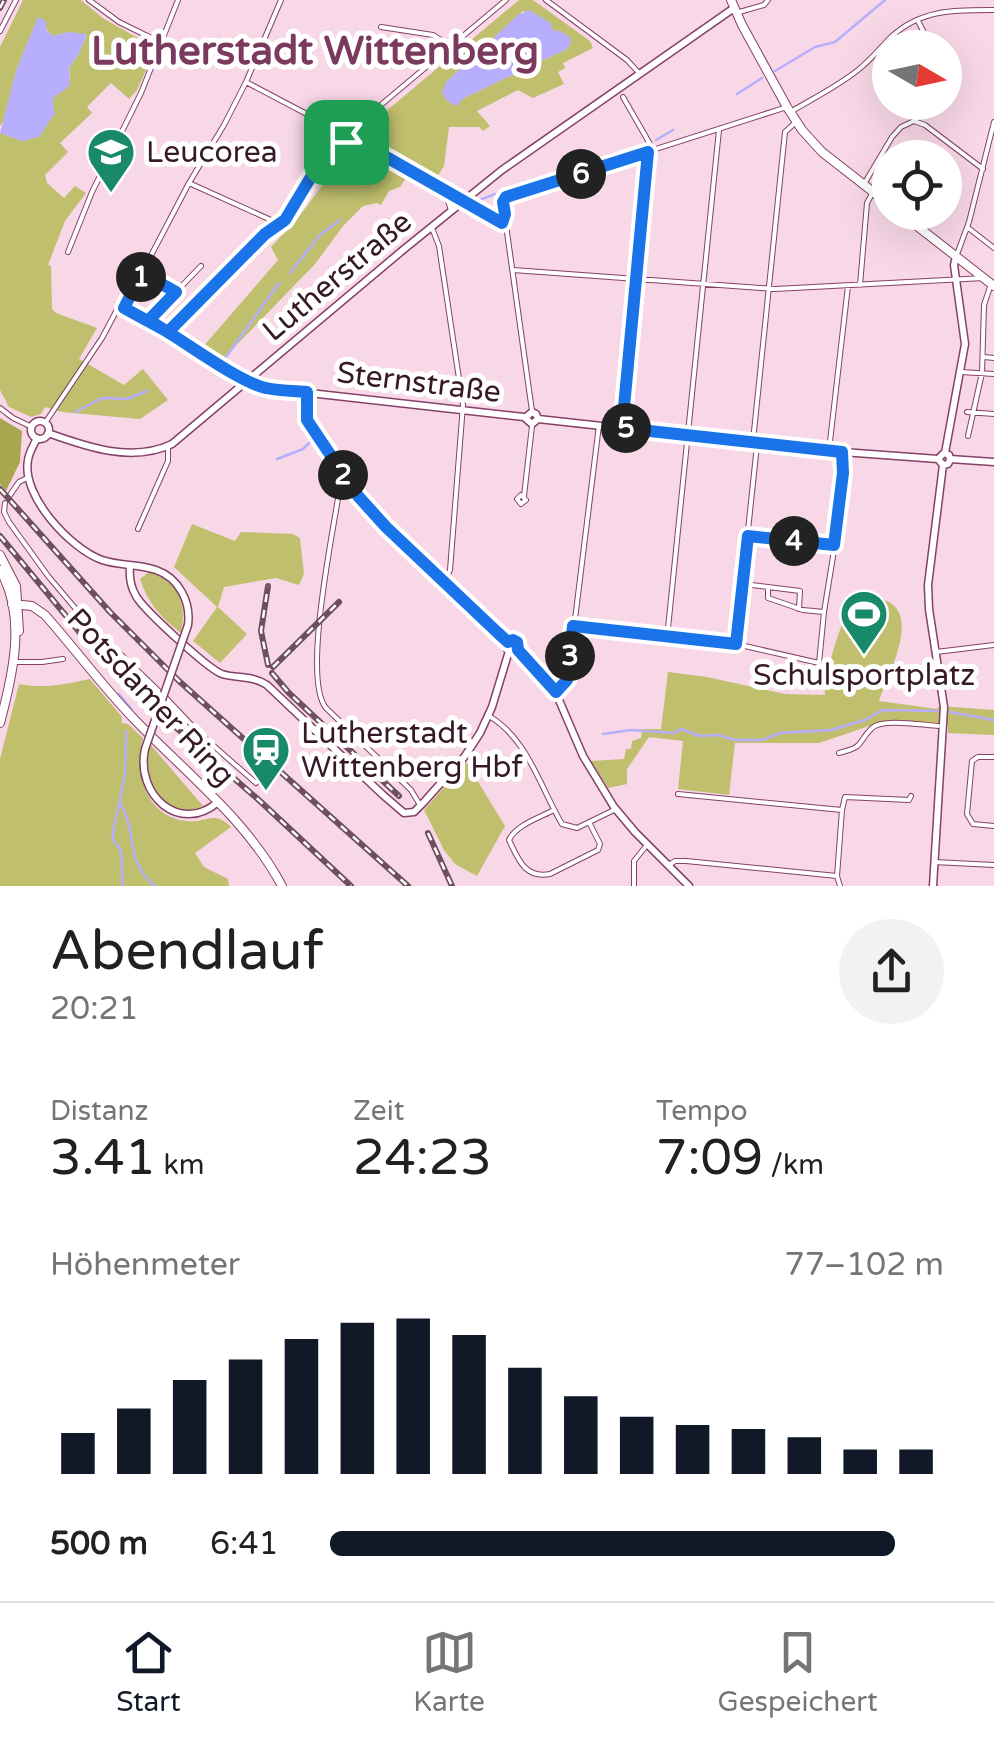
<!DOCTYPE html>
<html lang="de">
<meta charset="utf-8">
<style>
:root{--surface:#fff;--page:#f2f2f2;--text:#202124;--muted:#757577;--line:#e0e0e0;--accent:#111827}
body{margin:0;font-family:"Varela Round",sans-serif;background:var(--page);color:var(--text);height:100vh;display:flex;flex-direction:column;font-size:38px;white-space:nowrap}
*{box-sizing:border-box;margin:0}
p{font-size:32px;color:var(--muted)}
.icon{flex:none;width:55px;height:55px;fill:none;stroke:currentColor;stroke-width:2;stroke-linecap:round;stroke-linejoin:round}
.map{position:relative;height:886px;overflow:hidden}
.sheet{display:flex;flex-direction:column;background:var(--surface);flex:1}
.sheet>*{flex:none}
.needle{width:65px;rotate:99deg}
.tools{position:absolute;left:872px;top:30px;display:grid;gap:20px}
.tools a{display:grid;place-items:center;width:90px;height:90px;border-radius:50%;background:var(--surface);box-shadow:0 10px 40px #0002;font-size:50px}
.pin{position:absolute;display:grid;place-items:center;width:85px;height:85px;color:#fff;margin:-42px;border-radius:20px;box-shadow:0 5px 15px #0006}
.km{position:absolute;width:50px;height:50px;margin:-25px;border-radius:50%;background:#222;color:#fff;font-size:28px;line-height:50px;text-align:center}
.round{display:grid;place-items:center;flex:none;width:105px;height:105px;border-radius:52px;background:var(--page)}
.summary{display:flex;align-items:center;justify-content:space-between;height:170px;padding:0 50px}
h1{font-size:55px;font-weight:600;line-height:75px}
.stats{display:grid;grid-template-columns:repeat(3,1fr);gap:15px;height:170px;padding:10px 50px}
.stats div{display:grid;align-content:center}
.stats b{font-size:50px;font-weight:600}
.stats small{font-size:28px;font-weight:400}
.stats p{font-size:28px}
.chart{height:280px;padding:20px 50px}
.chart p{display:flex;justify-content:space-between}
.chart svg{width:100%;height:180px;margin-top:10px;stroke:var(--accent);stroke-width:6}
ul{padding:0 50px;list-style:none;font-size:32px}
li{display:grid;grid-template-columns:160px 120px 1fr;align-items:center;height:75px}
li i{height:25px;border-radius:12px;background:var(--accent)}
.tab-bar{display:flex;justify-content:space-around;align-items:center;height:140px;border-top:2px solid var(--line);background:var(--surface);font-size:28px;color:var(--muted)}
.tab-bar a{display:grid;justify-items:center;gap:5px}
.tab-bar .on{color:var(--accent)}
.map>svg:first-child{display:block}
.green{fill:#c0bf6e;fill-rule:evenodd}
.forest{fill:#a8a750}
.water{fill:#b7affd}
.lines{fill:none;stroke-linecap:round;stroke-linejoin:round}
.stream{stroke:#b7affd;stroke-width:2.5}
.street-casing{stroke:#854166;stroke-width:6}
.secondary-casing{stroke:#854166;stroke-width:9}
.primary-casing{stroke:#854166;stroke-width:10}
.street{stroke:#fff;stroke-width:4}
.secondary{stroke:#fff;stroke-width:6}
.primary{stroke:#fff;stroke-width:8}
.rail-casing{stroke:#6d4f5e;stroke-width:6}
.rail{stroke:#fff;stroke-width:2.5;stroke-dasharray:8;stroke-linecap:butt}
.secondary-bridge-casing{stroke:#854166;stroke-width:9;stroke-linecap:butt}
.secondary-bridge{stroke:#fff;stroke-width:6}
.route-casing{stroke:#fff;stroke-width:20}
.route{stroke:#1a73e8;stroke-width:12}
.labels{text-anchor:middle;stroke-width:10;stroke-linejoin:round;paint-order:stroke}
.poi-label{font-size:30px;fill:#361928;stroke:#fff;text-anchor:start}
.street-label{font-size:30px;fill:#361928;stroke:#fff}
.district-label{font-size:40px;font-weight:bold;fill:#7b395d;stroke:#fff}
</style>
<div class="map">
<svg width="994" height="886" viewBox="0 0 994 886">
<rect width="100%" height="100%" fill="#f8d7e6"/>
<path class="green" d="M23,0H81L104,19L149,44L138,55L143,59L141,65L147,68L137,90L129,99L111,83L87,107L92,113L60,143L68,152L45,175L47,183L64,198L75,186L86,193L65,221L48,265L51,266L52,309L56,313L97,328L79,359L124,385L143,369L168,400L140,419L62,412L45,407L41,414L31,417L9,407L0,390V133L22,141L54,110L51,104L53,98C64,88 73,85 69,68L78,55L87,35L69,32L52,36L38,18L16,71L6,118L0,126V47Z
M519,0H533L590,41L593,48L563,63L565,68L558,72L564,84L533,98L518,90L477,111L490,126L483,131L479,127H449L444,166L437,177L415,165L400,187L389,191L381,205L377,203L363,206L343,226L315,264L223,359L202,348L278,260L271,247L298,218L339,163L338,147L351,142L365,146L367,142L366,128ZM523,11L551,28L567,49L464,98L446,82Z
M192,524L235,541L241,532L293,534L300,538L304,574L299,585L276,578L224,587L218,607L247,634L220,663L193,641L217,607L174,567Z
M149,572C180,583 187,603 181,633C162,619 147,602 140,579Z
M871,598C929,600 889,672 879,701L937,709L939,706L994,710V735L948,733V725L884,721L819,743H735L729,795L678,789L683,741L649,737L627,769V784L608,788L591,761L624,759L626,749H631L632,741L641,738L642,729H661L668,672L707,677L785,694L825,695C823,680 840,622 850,609C856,602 863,600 871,598Z
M90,679L122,717V723L128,724L143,738C134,772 145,816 186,821C206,824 214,809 231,827L195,853L204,867L228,879L229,886H0V759L19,684C44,689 66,684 90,679Z
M150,744L203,806C161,824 141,780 150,744Z
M466,762L505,826L477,876L455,864L444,850L424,810Z"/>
<path class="forest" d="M0,418L22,431L20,462L6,491L0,484Z"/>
<path class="water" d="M529,10L552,24L551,28L556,31H560L570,37L571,43L567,49L464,98L456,106L446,100L442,92L446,82L518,15Z
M38,17L46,21V29L52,36L69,32L87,34L78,55L69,68L70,85C58,98 49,91 55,113L39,137L22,141L0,133L16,71Z"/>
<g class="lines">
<path class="stream" d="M775,71L815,47L835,42L885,0
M737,94L762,78
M656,140L673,130
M508,189L512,186L648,144
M477,201L495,194
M290,273L320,235L340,220
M226,357L279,283
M75,412L102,398L127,399L147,391
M277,459L303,449L311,441
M119,694L132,710
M950,712L994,720
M603,734L631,730L674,733L681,729L700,736L718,735L735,740H762L780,733L831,730L865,720L883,710L937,711
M120,803C138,833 124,861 155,886
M123,886L121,851L113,839V832L125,775L126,731"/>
<g class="street-casing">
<path id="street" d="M89,0L119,22L198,61
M546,0L627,60L640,74
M736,13L764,5L768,0
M918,21L932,48
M381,27L433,35L452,47
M0,31L16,0
M246,82L337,130L339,135
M623,97L654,151
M792,111C814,98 838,86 858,70C871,60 880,48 891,37C921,9 955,10 994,10
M914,121L925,125L983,169
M345,135L506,0
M347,139L365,144L506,225L532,411
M189,183L271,220L277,226
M864,184L892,137L901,127L914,121L926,102
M445,192L451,210
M503,221L505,213L503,202L506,197L787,107
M967,227L994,248
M432,228L439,246L463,405L450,570L444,583
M68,252L92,192L141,93L178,0
M956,257L969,222L994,122
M513,270L775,289L984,278
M143,273L176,292
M860,285L867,203L873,192
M124,307L189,183L224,125L246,82L281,0
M149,320L201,266
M168,332L265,234L283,222L320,162L338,142V136L342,134L346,136L344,143L338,142
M984,357L994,358
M961,372L994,374
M0,408L13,418L32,427
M967,412L994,414
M45,423L102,338L119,306L149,320L248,380
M622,426L650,159L648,152
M968,436L982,373L984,305L991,284
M753,441L785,132L796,122
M829,450L848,286
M347,481L339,492C333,533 302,679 326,708L411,790L420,805
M10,495L19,482L27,478
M521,495L526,500L521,504L517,499Z
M524,496L532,426
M5,503L4,512L9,522L48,576L86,621L168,700L200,734L256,783
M138,529L168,461V446
M749,536L834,545
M744,584L800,591L799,609
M768,587V598L803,610L824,612
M573,627L736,644L819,663L824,612L836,538L843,473V452
M667,638L719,130
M736,644L757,445
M936,652L994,645
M15,662H42L63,659
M901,670L937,671
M556,693L566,684L568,676L599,425
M489,716C528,739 540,787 562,824L577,828L614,810
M839,753C867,746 856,743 872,728C882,718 922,725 938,726
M994,757H978L972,761L967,814L973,824L994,826
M678,794L842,810
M554,810C539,818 516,825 509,840C518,859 525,879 550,874L598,850L600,844L589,822
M934,862L994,865
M669,865L675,861H686L837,876
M634,886V861L646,846
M840,886L837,876L842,810L845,797L909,800L911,796"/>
</g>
<g class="secondary-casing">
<path id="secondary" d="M248,380L265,388L524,417L532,424L538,419L536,414L532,412L526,417
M307,392L306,414L308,423L352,487L378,518L508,642
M538,419L829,451L938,459
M31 430a9 9 0 1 1 18 0a9 9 0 1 1-18 0Z
M48,433C87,447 132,463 172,444L403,250L502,170L734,8
M37,438C34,445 29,452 28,460C21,496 71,549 102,560C120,566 139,564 156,570C179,578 191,602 188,625
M945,453L965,344L954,265L956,257
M950,459L994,462
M130,566C129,577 130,586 136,596C143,609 208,669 222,674C238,679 252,675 267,685L383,795L404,813L414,812L423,803L465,756L480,733L492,707L509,651
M506 646a6 6 0 1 1 12 0a6 6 0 1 1-12 0Z
M517,650L556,693L583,756L614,807L635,832L689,886
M145,749C135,795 180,835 218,802
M933,886L944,707L929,609L928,585L943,465L938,459L944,453L949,455L950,460L948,464L943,465"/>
</g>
<g class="primary-casing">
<path id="primary" d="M731,0L742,25L787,107L802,130L822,152L890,205
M899,212L994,286
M0,555L16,586L19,631
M0,570C27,616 13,674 0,723
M12,604L32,606L45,615C76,650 103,687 135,720C186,773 247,820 282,886"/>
</g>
<use href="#street" class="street"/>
<use href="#secondary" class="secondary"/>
<use href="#primary" class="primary"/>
<g class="rail-casing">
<path id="rail" d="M0,8L4,0
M0,489L110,612L179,681L408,886
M0,536L100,657L131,688L261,802L351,886
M268,665L261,631L268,586
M273,667L339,602
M272,673L289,693L399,796
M428,833L452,886"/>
</g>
<use href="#rail" class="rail"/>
<g class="secondary-bridge-casing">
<path id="secondary-bridge" d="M145,749L188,625"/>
</g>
<use href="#secondary-bridge" class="secondary-bridge"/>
</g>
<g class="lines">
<g class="route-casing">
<path id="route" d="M346,142H338L320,162L285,220L265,234L168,332L124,308L142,273L176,292L149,320C158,326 166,331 174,336C196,350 244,384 266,388C279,391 294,391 307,392V420L358,496L386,527L498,633L508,642L513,640L517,642L518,650L556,692L567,680L573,626L736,644L748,536L834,545L843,473L842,452L622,428L648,152L506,197L503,202L505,214L502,223L360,142L347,139L346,142"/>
</g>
<use href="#route" class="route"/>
</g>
<defs>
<g id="university-pin" transform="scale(2.5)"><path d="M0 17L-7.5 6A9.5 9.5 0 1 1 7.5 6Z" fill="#188a6a" stroke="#fff"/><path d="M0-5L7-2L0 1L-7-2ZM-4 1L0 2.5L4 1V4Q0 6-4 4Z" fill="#fff"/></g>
<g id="stadium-pin" transform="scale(2.5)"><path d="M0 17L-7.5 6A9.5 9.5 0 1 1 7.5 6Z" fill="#188a6a" stroke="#fff"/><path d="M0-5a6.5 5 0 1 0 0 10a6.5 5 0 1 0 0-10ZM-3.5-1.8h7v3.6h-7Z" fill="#fff"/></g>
<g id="station-pin" transform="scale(2.5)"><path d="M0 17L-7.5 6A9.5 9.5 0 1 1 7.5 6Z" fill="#188a6a" stroke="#fff"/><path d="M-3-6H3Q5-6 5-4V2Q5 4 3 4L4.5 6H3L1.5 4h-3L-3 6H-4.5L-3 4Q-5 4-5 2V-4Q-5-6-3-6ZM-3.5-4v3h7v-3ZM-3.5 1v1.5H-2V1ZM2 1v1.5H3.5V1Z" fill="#fff"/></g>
</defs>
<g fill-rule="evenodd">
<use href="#university-pin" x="111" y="152"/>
<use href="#stadium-pin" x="864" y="614"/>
<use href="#station-pin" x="266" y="750"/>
</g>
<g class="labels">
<g class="poi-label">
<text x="146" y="162">Leucorea</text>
<text x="864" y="685" text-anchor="middle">Schulsportplatz</text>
<text x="301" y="743">Lutherstadt<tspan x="301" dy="34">Wittenberg Hbf</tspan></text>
</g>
<g class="street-label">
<text transform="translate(337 276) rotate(-40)" y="10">Lutherstraße</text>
<text transform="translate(419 382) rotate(7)" y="10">Sternstraße</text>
<text transform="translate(151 697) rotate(47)" y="10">Potsdamer Ring</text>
</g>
<g class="district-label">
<text x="315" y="64">Lutherstadt Wittenberg</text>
</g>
</g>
</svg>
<div class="tools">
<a><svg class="needle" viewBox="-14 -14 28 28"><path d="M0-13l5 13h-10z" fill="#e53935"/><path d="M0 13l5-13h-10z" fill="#757577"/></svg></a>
<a><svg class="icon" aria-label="locate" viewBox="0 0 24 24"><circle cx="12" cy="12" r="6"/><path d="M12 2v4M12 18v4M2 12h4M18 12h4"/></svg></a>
</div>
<div class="pin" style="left:346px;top:142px;background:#1e9e55"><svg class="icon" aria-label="arrive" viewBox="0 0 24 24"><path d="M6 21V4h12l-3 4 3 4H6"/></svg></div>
<b class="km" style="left:141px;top:277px">1</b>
<b class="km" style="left:343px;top:475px">2</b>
<b class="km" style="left:570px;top:656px">3</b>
<b class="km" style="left:794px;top:541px">4</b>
<b class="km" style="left:626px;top:428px">5</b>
<b class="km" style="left:581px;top:174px">6</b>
</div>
<section class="sheet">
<div class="summary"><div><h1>Abendlauf</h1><p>20:21</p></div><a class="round"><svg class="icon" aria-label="share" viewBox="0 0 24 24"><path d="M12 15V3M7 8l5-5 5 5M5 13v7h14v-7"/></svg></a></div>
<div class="stats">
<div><p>Distanz</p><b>3.41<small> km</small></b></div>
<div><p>Zeit</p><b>24:23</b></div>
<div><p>Tempo</p><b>7:09<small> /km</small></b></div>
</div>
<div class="chart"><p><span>Höhenmeter</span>77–102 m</p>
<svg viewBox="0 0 160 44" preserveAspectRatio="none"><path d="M5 44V34M15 44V28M25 44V21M35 44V16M45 44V11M55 44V7M65 44V6M75 44V10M85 44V18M95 44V25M105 44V30M115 44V32M125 44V33M135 44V35M145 44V38M155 44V38"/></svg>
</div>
<ul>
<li><b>500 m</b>6:41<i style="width:92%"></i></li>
</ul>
</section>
<nav class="tab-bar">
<a class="on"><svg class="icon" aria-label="home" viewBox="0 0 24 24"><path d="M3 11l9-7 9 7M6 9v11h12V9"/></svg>Start</a>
<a><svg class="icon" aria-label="map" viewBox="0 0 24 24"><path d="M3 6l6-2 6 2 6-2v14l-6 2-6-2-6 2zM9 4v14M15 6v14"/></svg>Karte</a>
<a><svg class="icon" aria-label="saved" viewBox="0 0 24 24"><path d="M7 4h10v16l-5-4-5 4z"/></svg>Gespeichert</a>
</nav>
